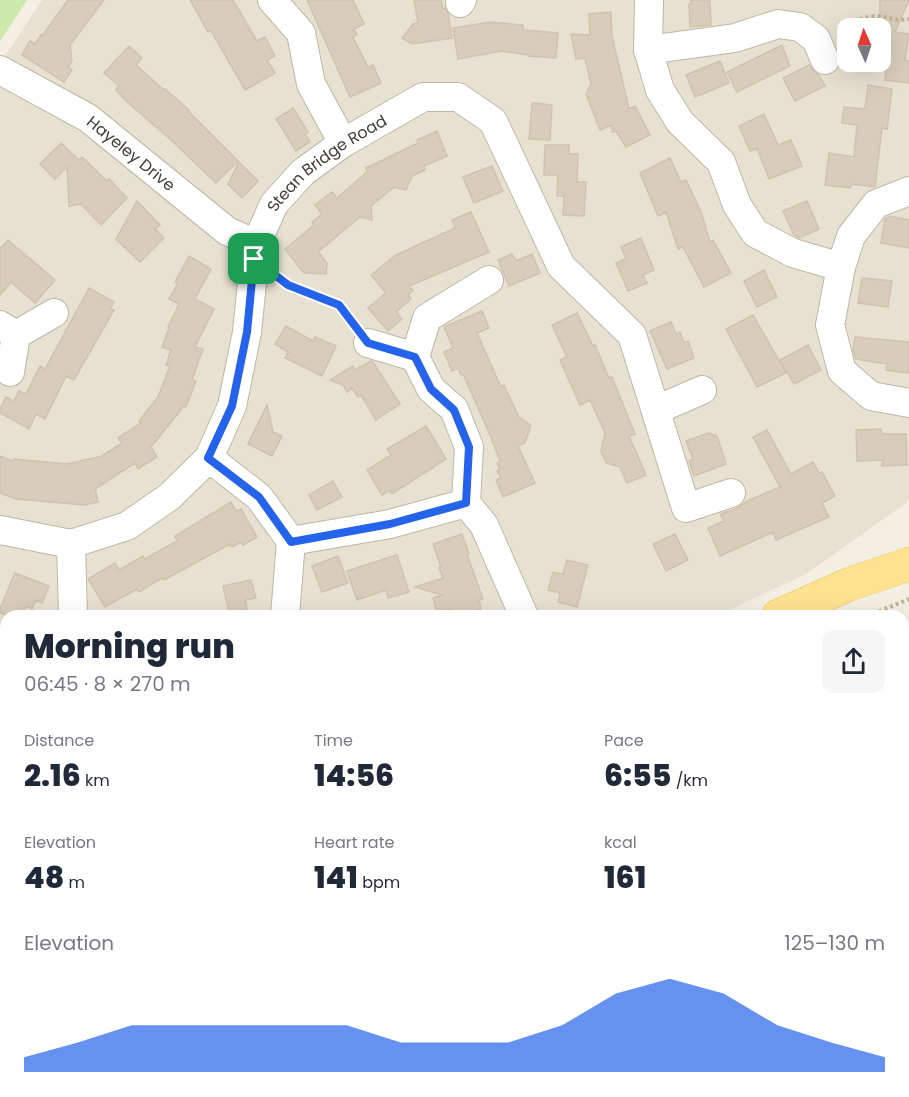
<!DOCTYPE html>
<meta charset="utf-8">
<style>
:root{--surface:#fff;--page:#f6f6f7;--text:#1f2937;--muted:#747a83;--accent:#2563eb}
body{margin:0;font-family:Poppins,sans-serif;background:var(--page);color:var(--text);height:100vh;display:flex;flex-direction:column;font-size:22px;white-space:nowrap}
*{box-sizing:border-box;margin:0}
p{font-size:20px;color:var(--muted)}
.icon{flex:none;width:33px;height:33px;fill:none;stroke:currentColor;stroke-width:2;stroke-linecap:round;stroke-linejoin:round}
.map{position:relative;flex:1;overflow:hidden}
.sheet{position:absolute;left:0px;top:610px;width:909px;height:488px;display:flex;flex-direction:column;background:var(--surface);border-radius:18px 18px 0 0;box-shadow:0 6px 24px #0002}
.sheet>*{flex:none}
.needle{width:39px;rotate:357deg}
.fabs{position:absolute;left:837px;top:18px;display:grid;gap:12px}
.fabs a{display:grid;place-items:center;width:54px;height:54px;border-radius:12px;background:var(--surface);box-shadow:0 6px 24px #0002;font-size:30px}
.pin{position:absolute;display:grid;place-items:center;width:51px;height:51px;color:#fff;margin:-26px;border-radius:12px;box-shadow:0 3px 9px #0006}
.round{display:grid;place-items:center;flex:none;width:63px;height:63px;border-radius:12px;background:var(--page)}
.summary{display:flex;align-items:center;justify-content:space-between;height:102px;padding:0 24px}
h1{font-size:33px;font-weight:800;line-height:45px}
.figures{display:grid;grid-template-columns:repeat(3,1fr);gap:9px;height:102px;padding:6px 24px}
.figures div{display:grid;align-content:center}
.figures b{font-size:30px;font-weight:800}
.figures small{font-size:16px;font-weight:400}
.figures p{font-size:16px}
.chart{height:168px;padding:12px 24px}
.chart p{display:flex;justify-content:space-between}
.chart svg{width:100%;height:108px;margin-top:6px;fill:var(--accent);opacity:.7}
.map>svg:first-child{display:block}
.residential{fill:#e7e1d1;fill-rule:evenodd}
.green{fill:#cbeaa9}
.building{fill:#d8cdbb;stroke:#d0c3ab;stroke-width:1.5}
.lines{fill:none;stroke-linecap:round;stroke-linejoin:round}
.minor-casing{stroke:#bfb7a5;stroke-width:30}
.major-casing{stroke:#ebc359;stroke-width:34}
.path{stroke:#c2b396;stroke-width:4;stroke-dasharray:3 3;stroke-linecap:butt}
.minor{stroke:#fff;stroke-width:28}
.major{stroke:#ffe290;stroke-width:33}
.route-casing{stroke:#fff;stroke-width:12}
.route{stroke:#2563eb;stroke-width:8}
.labels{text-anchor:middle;stroke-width:6;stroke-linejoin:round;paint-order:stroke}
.street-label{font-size:16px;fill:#453f33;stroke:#fff}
</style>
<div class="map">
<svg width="909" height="1097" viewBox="0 0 909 1097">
<rect width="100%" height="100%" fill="#f3efe3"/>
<path class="residential" d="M42,0H909V501L806,574L717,616H6V847L0,848V64ZM848,28H880V62H848Z
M909,643V1097H409L405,1092H903V645Z"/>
<path class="green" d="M0,0H27L0,41Z
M0,849H6V900L0,901Z
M6,982V1092H408L411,1097H0V983Z"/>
<path class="building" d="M68,0H104L70,45L72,61L68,67L72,70L64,82L22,55L30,41L35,44L41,35L42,36Z
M190,0H233L257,41L265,37L275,56L267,60L275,73L245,90L211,31L208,32Z
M307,0H353L364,24L354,29L357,35L353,37L368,67L373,65L381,83L350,97Z
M414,0H441L443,9L445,8L448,13L452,38L412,44L402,38L413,24L418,23Z
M691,0H710L711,25L690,27L689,4H691Z
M880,0H909L895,32L909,34L905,60L909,61V83L885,80L888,52L886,51L880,63Z
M611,12L612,36L629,109L635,106L650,135L626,147L616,131L613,132L611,125L600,130L586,94L591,84L585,58L576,59L571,34L590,35L589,14Z
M490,22L523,25V30L558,33L556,58L529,56V55L502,51L458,59L453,28Z
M782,45L790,66L737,92L727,72Z
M129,46L142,58L136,65L164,90L165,89L189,110L188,111L238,161L216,183L171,140L125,100L116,90L119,86L104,73Z
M720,61L729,83L695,97L686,75Z
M809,65L815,73L819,75L825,86L795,101L783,78Z
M868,85L892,89L887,129L882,128L875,187L851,184L850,188L825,185L829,153L854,157L857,125L842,123L844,107L865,109Z
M532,103L552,105L550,140L529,139Z
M293,108L308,132L305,134L310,142L296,151L276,119Z
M764,114L778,145L791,140L802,166L769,179L757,148L750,151L739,126Z
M437,131L447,156L424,166L425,170L412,176L406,190L394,187L371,206L372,220L360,217L318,252L327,263L326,274L304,273L285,249L314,225L312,222L322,214L315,205L332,192L337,198L367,172L366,168L418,143L417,140Z
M61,143L79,160L82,157L107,181L109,179L127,198L101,225L81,204L69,206L67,167L55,179L40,164Z
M545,145H569V154H578L577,182H586L584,216L563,215L564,196H557L558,175H544Z
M670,158L681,182L686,180L701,212L710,242L713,240L731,273L704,287L683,247L678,249L666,212L658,216L640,173Z
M239,162L258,181L242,198L228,184Z
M492,166L503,191L474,203L463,177Z
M137,201L160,225L155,229L164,238L140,262L116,239Z
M807,201L819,229L799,238L794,235L783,211Z
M471,212L489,252L409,286L413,291L408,295L411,299L396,312L402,319L388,331L368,308L386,293L371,275L396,255L455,228L452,220Z
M890,216L909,220V248L881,243L885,219Z
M641,238L654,270L643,275L647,283L628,291L616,263L626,259L621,247Z
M8,240L55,280L35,303L11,282L0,295V249Z
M512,254L516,261L532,254L540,273L509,286L498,260Z
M189,256L211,269L195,299L214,309L195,347L203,349L192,380L196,381L186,407L184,406L151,447L157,457L138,469L135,463L95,489L98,502L85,505L16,499L0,493V456L12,461L14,459L67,464L102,456L122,443L118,438L141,423L139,421L158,397L170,366L166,365L171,350L162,347L169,328L168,327L179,304L169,299L178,283L175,282Z
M764,270L777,297L757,307L744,281Z
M862,278L892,281L888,307L858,303Z
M89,288L114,302L110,309L114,310L74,380L66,376L45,419L36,414L29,429L0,413V409L6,397L14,401L19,391L26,394L40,366L45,369Z
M482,311L489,328L477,333L501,387L504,385L519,417L531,425L525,443L518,446L535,483L503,497L496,480L501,478L497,471L500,469L497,463L500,461L490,435L463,374L461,375L458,368L452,371L444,352L453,348L444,327Z
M577,313L593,346L595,345L609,378L612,377L635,434L629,436L646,475L627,483L620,467L606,463L601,451L605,433L590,400L580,405L560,360L567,357L552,325Z
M753,315L786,373L757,387L726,329Z
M671,322L676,334L680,332L684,343L688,341L694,358L667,369L650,331Z
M286,326L313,341L315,337L336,346L322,376L285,358L288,352L275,344Z
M855,337L909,342V373L886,370L887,364L856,359L853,349Z
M808,345L821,370L794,384L780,360Z
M371,361L373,362L400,404L376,420L361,395L358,397L352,388L347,392L343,385L330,380L353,366L355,370Z
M267,405L273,432L282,436L272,456L248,444Z
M426,426L446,459L392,494L390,490L382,495L367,470L391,455L387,449Z
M881,429L882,434H906L907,465L882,466L883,460L857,461L856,430Z
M767,430L791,474L813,462L819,473L822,472L835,496L822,503L829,517L776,540L773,532L720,556L708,528L724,521L720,514L736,509L747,501L780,487L753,437Z
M709,433L717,436L726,464L694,476L689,461L693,459L686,441Z
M333,481L342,497L317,510L309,495Z
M231,502L236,511L241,509L257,537L243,545L241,542L232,547L230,544L164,580L162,578L139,592L137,589L105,607L88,579L115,563L119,570L143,556L145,559L177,541L175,536Z
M462,534L469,554H467L483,599L479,600L481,609L453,616L450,609L437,612L433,598L442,595L415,587L443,578L439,568L441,567L433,544Z
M675,534L688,560L666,571L653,544Z
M397,555L409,592L388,598L386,590L357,600L347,571Z
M338,556L348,583L322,592L312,566Z
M567,560L588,565L577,607L558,602L560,593L548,590L553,572L563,574Z
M15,573L49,586L42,603L36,600L32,609L26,606L23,613L18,612L16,616H8L0,613V609Z
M251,580L256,598L245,600L249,616H230L223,586Z"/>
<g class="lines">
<g class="minor-casing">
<g id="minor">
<path d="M272,0L301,33L311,84L343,143"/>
<path d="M649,0L648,50L660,90L680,122L721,162L737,205L755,233L793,253L841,267"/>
<path d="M460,3L462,0"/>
<path d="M648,50L735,38L778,24L800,27L816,39L825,60"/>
<path id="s1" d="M0,70L88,118L227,231L256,244"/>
<path d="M909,191L876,204L851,236L841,267L830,325L842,371L871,396L909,403"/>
<path d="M0,325L16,335L10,372"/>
<path d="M16,335L54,313"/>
<path d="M368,343L415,357L431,389L454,409L469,447L466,503"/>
<path d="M415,357L427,318L489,280"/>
<path d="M656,410L702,390"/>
<path d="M209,458L259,497L291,541L390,524L466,503L484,525L524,616"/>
<path id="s2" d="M0,530L71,544L127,526L169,497L209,458L232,406L247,332L256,244L274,204L303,172L343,143L423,97H458L493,121L561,266L632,335L686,508L731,493"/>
<path d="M71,544L73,616"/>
<path d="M285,616L291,541"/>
<path d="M903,762L909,760"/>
<path d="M903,881L909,884"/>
<path d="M566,1097L578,1092"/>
<path d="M783,1097L788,1092"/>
</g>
</g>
<g class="major-casing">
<path id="major" d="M778,616L850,584L909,564
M0,913L6,912
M0,964L6,962"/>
</g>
<path class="path" d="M838,29C849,23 862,17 875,16C887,16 897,22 909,19
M277,277L288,285L339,305L355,326
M868,616L909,599
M0,859L6,858
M180,1092L181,1097"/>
<use href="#minor" class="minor"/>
<use href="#major" class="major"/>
</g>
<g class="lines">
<g class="route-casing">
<path id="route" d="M254,259L288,285L339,305L368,343L415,357L431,389L454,410L469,447L466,503L390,524L291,542L259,497L208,458L232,406L247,332Z"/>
</g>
<use href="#route" class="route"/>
</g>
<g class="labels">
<g class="street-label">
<text dy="6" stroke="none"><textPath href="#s1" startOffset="156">Hayeley Drive</textPath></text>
<text dy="6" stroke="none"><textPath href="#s2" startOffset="570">Stean Bridge Road</textPath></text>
</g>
</g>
</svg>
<div class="fabs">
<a><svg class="needle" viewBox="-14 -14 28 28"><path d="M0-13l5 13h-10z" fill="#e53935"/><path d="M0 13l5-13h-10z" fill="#747a83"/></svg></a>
</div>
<div class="pin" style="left:254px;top:259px;background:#1e9e55"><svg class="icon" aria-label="arrive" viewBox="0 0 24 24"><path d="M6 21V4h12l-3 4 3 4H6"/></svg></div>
<section class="sheet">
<div class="summary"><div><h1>Morning run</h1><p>06:45 · 8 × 270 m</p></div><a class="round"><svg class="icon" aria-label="share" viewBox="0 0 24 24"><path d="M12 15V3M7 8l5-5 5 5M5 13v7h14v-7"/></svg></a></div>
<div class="figures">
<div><p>Distance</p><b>2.16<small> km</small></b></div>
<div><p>Time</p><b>14:56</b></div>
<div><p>Pace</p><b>6:55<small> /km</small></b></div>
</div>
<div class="figures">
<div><p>Elevation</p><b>48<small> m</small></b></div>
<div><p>Heart rate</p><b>141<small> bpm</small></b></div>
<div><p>kcal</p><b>161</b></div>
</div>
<div class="chart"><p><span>Elevation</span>125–130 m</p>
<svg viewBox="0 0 160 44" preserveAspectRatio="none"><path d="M0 44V38L10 32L20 25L30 25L40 25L50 25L60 25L70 32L80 32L90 32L100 25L110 12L120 6L130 12L140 25L150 32L160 38V44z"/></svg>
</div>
</section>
</div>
